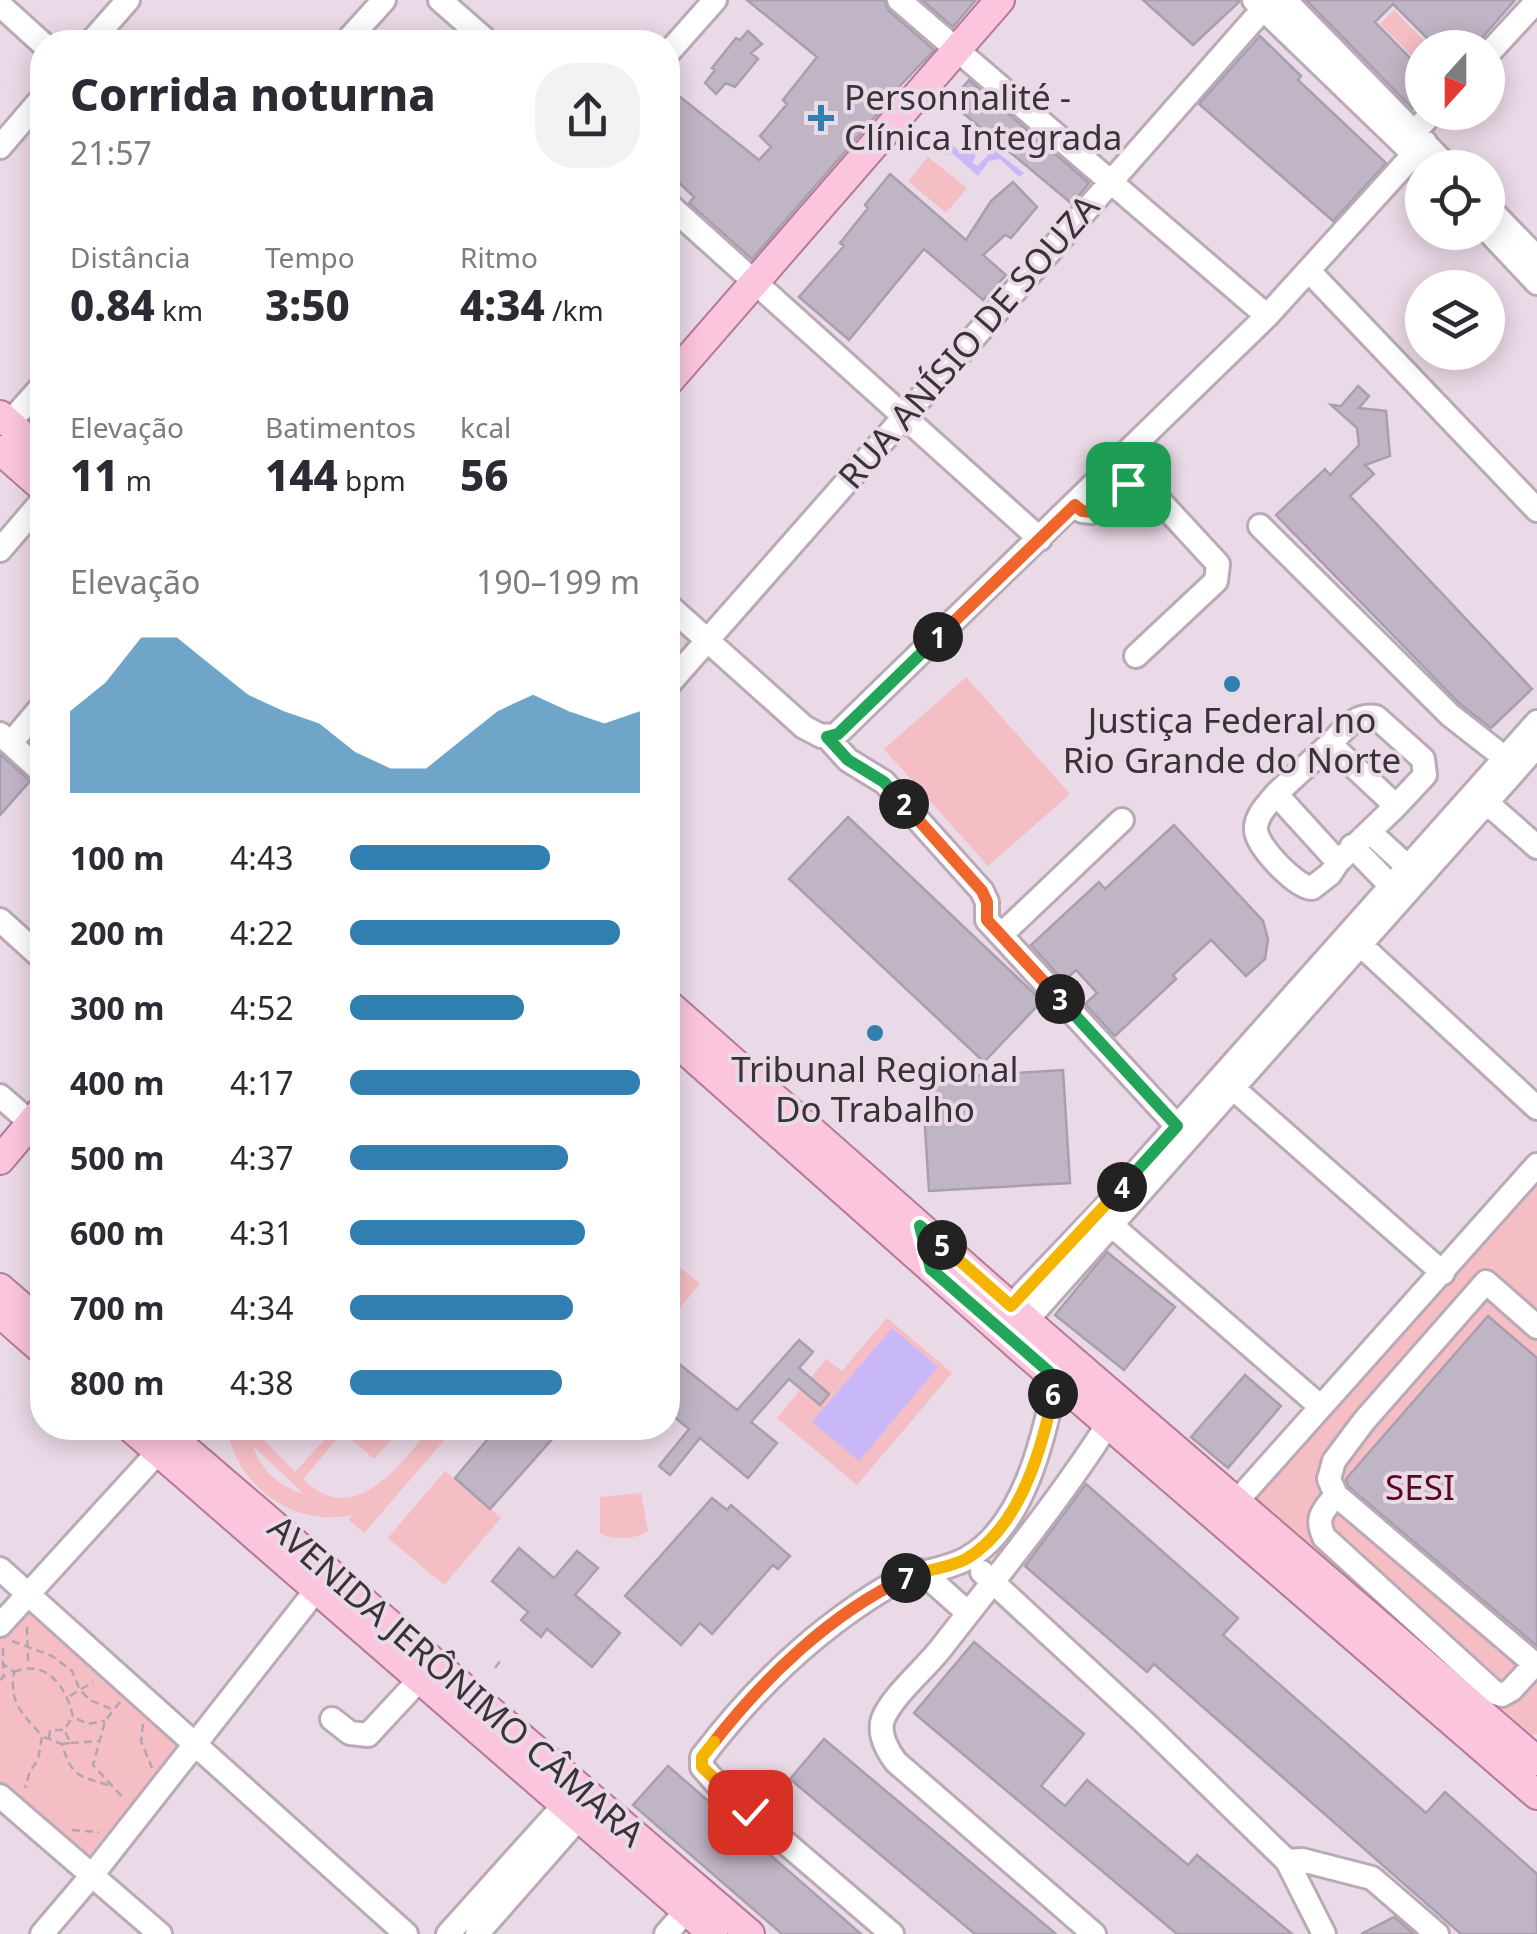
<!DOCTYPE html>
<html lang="pt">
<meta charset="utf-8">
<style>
:root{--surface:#fff;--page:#f2f2f3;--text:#2b2b33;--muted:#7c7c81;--accent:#317fb1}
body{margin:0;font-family:"Noto Sans",sans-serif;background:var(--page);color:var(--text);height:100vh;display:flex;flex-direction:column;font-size:38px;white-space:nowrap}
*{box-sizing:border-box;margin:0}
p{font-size:32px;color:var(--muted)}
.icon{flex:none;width:55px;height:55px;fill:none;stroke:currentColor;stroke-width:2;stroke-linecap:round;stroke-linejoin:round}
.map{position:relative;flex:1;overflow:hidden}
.sheet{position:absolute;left:30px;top:30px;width:650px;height:1410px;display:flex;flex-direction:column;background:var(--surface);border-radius:40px;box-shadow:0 5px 25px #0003}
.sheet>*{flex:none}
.needle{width:65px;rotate:201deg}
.fabs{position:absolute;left:1405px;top:30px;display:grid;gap:20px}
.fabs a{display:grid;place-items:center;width:100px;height:100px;border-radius:50%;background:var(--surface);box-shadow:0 5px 25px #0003;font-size:50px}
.pin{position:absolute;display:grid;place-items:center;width:85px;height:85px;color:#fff;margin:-42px;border-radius:20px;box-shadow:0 5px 15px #0006}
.km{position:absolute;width:50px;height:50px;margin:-25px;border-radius:50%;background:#222;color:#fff;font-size:28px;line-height:50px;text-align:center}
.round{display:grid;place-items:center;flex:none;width:105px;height:105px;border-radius:40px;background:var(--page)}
.head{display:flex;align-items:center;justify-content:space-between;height:170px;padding:0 40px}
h1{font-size:45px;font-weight:800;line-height:75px}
.stats{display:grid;grid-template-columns:repeat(3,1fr);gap:15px;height:170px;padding:10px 40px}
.stats div{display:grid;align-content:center}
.stats b{font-size:42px;font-weight:800}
.stats small{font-size:28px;font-weight:400}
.stats p{font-size:28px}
.chart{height:280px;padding:20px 40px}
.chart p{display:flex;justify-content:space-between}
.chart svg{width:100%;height:180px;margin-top:10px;fill:var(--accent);opacity:.7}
ul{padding:0 40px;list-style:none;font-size:32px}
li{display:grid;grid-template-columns:160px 120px 1fr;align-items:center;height:75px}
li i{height:25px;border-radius:12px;background:var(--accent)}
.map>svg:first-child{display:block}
.green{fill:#f5bdc4;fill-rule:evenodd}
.water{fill:#c9b8f8}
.building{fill:#c0b5c5;stroke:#a89eae;stroke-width:2.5}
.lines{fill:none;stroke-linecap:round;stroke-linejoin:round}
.minor-casing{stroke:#baa9b6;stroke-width:28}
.major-casing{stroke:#b57994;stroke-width:32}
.path{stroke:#b2a5af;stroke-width:2.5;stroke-dasharray:8 5;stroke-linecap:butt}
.minor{stroke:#fff;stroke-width:22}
.major{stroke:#fbc5dd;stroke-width:28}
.split-1-casing{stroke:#fff;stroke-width:20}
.split-2-casing{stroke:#fff;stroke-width:20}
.split-3-casing{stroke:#fff;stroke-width:20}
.split-4-casing{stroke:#fff;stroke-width:20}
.split-5-casing{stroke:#fff;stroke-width:20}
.split-6-casing{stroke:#fff;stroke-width:20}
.split-7-casing{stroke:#fff;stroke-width:20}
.split-8-casing{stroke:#fff;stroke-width:20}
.split-9-casing{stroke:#fff;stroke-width:20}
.split-1{stroke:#f0652b;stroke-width:12}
.split-2{stroke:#22a559;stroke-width:12}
.split-3{stroke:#f0652b;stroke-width:12}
.split-4{stroke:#22a559;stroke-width:12}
.split-5{stroke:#f5b400;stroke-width:12}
.split-6{stroke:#22a559;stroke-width:12}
.split-7{stroke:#f5b400;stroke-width:12}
.split-8{stroke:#f0652b;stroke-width:12}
.split-9{stroke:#f5b400;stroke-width:12}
.poi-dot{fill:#317fb1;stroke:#ead9e6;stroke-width:4}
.labels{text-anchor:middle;stroke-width:8;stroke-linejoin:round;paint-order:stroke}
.poi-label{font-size:35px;fill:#393338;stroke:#ead9e6}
.street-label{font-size:35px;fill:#393338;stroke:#ead9e6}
.park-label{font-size:35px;fill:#5a0521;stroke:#ead9e6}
</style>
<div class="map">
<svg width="1537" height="1934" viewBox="0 0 1537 1934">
<rect width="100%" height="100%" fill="#ead9e6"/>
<path class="green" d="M1394,10L1428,45L1414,58L1380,24Z
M928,157L967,188L946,213L908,181Z
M966,677L1070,794L988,866L884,749Z
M1537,1178V1734L1528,1736L1252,1500Z
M668,1257L700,1284L668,1322Z
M887,1318L952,1373L857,1485L777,1418L826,1359L842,1371Z
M227,1428H252L295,1472L335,1428L342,1433L303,1479C355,1530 398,1466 431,1428H455L364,1533L349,1520L352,1515C293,1528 236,1485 227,1428ZM253,1446L303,1493V1494C280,1486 260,1470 253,1446Z
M338,1428H402L374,1459Z
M445,1471L501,1518L444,1585L388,1538Z
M641,1493L648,1531C638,1539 611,1541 600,1533V1497Z
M26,1607L180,1745L84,1861L0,1790V1638Z"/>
<path class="water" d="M945,139L962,153L967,147L976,156L972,163L978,166L993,149L1024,173L1019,177L1000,159L989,161L978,176L952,153L946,155L938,148Z
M892,1328L938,1367L859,1461L812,1422Z"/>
<path class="building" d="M747,0H884L889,11L934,50L881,106V110L752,259L689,203L694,197L668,172V87L759,160L771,147L760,136L787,104L783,100L817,57Z
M922,0H976L953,27Z
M1143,0H1239V2L1193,45Z
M1306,0H1515L1473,48H1437L1393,4L1375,22L1415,63L1422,55V100L1413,109Z
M748,31L762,44L751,53L758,59L735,87L726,83L716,94L705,83L715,70L712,68L736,38L740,40Z
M1260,36L1301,76L1298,80L1386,163L1333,221L1199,104Z
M969,80L1089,183L1072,204L950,102Z
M890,174L966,240L991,201L1013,182L1037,207L1011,238L1005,235L983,255L1006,275L983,300L924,249L849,340L799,297L844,246L840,243L868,208L865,205Z
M1358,386L1369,396L1359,408L1386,411L1390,456L1365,465L1374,474L1350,496L1532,689L1491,728L1460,704L1276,515L1325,469L1330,475L1359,445L1357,428L1331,405L1341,406Z
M0,754L30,781L0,815Z
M848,817L1042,1001L984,1062L789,879Z
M1174,825L1263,921L1268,939L1265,959L1246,976L1211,940L1173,975L1176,979L1115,1036L1085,1004L1097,993L1076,970L1064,981L1031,945L1099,882L1105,889Z
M1063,1070L1070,1183L929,1191L922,1079Z
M1107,1252L1175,1307L1124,1370L1055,1315Z
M1488,1316L1537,1358V1646L1348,1486L1346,1479Z
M799,1340L813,1352L799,1368L829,1394L820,1405L789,1379L751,1422L777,1443L748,1478L700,1438L670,1475L659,1466L689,1429L668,1412V1366L673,1359L737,1410Z
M1245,1375L1281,1406L1228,1468L1191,1437Z
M497,1428H562L490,1509L455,1478Z
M1086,1484L1238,1618L1223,1635L1426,1813L1445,1792L1537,1874V1934H1461L1154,1664L1147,1672L1025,1566Z
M712,1498L727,1510L731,1505L790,1556L778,1569L773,1565L712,1634L700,1623L681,1645L625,1596Z
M519,1548L554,1578L577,1551L598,1568L575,1595L620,1633L592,1667L547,1629L541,1637L521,1620L528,1612L492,1581Z
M974,1642L1084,1734L1041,1786L1065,1806L1087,1780L1188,1865L1197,1855L1292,1934H1177L914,1713Z
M824,1739L1056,1934H975L790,1779Z
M668,1766L861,1934H782L633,1805Z
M1394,1917L1414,1934H1361Z"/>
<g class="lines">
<g class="minor-casing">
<path id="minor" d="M440,0L488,42
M899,0L1267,316
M1254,0L1428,168
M1285,0L1449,168
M0,5L42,43
M91,42L128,0
M346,42L384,0
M668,53L715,0
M1488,54L1537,1
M1406,141L1433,112
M0,147L42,98
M668,204L1040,539
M1488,207L1537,258
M1488,231L1537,283
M1309,271L1537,510
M9,423L42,386
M1075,505L1082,511L1092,512L1128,484L1136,481L1146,486L1218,564L1216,581L1136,656
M1260,526L1450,715L1515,766
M0,550L42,501
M668,605L804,727L821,736L836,735L1267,316L1425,142
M668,685L1271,0
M0,734L42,772
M827,737L848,760L884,782L982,891L987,902V920L1177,1126
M11,743L42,706
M1330,744L1396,806L1338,862L1276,794Z
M1330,744C1344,730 1355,713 1376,717L1423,759L1425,775L1396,806
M1276,794C1268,804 1255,816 1256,830C1257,847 1296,887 1312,888L1330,874L1338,862
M1477,794L1537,847
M1371,833L1408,867
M1352,846L1391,886
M0,920L42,958
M1001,935L1122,820
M1352,937L1537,1108
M1226,1082L1443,1273
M0,1096L31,1123
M1101,1216L1321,1407
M1011,1306L1099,1214L1537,722
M1027,1320L1537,746
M1537,1327L1486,1282L1364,1421L1334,1461L1329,1479L1336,1495L1537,1666
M1336,1495C1323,1511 1315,1517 1324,1537L1495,1693L1502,1695L1511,1690L1535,1664
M1237,1501L1537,1165
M0,1569L406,1934
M921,1571L968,1613
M982,1572L1144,1722L1287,1861L1324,1934
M0,1625L159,1451
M332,1719L350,1733L368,1735L420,1679
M0,1796L160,1934
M1287,1861L1302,1860L1372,1878L1437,1934
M42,1934L93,1874L317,1589
M448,1934L564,1805
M477,1934L579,1818
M666,1934L686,1911
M892,1934L717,1784L702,1767V1757C753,1690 815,1630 887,1587C914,1571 942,1572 966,1559C1024,1527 1044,1437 1056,1379
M1094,1934L896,1762C887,1750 878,1734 883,1719C892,1696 926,1668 942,1647C998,1575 1059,1501 1108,1424"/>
</g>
<g class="major-casing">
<path id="major" d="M668,382L1000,0
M0,415L42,453
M0,450L42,487
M668,1004L1043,1335L1537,1761
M668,1035L1026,1353L1537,1795
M0,1160L42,1110
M0,1288L37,1320
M0,1313L42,1350
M131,1428L713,1934
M161,1428L750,1934"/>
</g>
<path class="path" d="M27,1627L28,1664
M12,1641L52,1656L72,1671L80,1690L90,1700L114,1710
M3,1648V1664L14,1672C9,1704 22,1713 42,1736L38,1760L30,1771L25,1788
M495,1668L501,1660
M14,1672C47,1658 67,1688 73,1717L88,1724L105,1721
M0,1680L4,1676L3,1665
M70,1696L93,1682
M120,1702L105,1721L93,1765L125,1800
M143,1724L141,1741L152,1768
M44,1737L62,1744C71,1775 77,1776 108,1785
M49,1738L50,1730H64L72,1718
M71,1743L98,1741
M62,1744L71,1743L65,1732
M72,1830L99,1832"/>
<use href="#minor" class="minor"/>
<use href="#major" class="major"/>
</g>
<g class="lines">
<g class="split-1-casing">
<path id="split-1" d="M938,637L1075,505L1082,511L1092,512L1128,484"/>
</g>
<g class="split-2-casing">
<path id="split-2" d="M904,804L884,782L848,760L827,737L838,734L938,637"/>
</g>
<g class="split-3-casing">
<path id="split-3" d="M904,804L982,891L987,902V920L1060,999"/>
</g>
<g class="split-4-casing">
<path id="split-4" d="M1060,999L1177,1126L1122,1187"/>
</g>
<g class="split-5-casing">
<path id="split-5" d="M942,1245L1011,1306L1122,1187"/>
</g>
<g class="split-6-casing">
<path id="split-6" d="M942,1245L920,1226L931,1269L1056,1378L1053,1394"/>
</g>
<g class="split-7-casing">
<path id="split-7" d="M906,1578C925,1569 947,1569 966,1559C1019,1528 1042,1450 1053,1394"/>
</g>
<g class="split-8-casing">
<path id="split-8" d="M714,1742C764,1678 831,1613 906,1578"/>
</g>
<g class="split-9-casing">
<path id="split-9" d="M714,1742L702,1757V1767L750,1812"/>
</g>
<use href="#split-1" class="split-1"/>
<use href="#split-2" class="split-2"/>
<use href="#split-3" class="split-3"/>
<use href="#split-4" class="split-4"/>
<use href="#split-5" class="split-5"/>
<use href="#split-6" class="split-6"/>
<use href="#split-7" class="split-7"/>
<use href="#split-8" class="split-8"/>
<use href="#split-9" class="split-9"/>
</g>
<g class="poi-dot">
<path d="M816 103h10v10h10v10h-10v10h-10v-10h-10v-10h10z"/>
<circle cx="1232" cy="684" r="10"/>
<circle cx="875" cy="1033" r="10"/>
</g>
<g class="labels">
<g class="poi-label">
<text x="844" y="110" text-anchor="start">Personnalité -<tspan x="844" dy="40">Clínica Integrada</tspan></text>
<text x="1232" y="733">Justiça Federal no<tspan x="1232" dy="40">Rio Grande do Norte</tspan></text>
<text x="875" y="1082">Tribunal Regional<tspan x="875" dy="40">Do Trabalho</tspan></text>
</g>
<g class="street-label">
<text transform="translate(969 342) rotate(-49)" y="12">RUA ANÍSIO DE SOUZA</text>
<text transform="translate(456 1681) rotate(41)" y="12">AVENIDA JERÔNIMO CÂMARA</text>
</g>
<g class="park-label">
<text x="1420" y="1500">SESI</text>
</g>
</g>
</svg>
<div class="fabs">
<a><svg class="needle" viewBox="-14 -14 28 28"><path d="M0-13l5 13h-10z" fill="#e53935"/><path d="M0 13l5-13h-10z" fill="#7c7c81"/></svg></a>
<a><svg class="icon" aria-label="locate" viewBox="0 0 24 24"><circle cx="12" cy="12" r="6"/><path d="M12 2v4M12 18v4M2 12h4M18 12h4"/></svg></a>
<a><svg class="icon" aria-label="layers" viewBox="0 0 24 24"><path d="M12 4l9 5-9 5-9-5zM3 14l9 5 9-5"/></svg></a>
</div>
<div class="pin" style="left:1128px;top:484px;background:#1e9e55"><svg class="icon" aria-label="arrive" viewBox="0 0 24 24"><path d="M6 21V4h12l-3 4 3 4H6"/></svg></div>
<div class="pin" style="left:750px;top:1812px;background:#d93025"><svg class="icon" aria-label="check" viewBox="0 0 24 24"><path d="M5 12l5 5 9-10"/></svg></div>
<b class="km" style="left:938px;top:637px">1</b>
<b class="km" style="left:904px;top:804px">2</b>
<b class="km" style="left:1060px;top:999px">3</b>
<b class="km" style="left:1122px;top:1187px">4</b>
<b class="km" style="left:942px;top:1245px">5</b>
<b class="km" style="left:1053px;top:1394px">6</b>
<b class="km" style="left:906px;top:1578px">7</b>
<section class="sheet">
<div class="head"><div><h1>Corrida noturna</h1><p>21:57</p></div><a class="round"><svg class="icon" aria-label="share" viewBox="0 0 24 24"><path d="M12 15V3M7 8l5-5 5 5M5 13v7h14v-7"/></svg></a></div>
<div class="stats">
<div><p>Distância</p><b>0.84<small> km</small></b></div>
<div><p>Tempo</p><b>3:50</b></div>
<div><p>Ritmo</p><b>4:34<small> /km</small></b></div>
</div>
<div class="stats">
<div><p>Elevação</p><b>11<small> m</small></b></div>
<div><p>Batimentos</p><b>144<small> bpm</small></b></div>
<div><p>kcal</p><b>56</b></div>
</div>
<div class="chart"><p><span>Elevação</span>190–199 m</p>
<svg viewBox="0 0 160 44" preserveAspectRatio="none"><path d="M0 44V24L10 17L20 6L30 6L40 13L50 20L60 24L70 27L80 34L90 38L100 38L110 31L120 24L130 20L140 24L150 27L160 24V44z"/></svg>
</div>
<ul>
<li><b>100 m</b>4:43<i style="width:69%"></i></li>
<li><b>200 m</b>4:22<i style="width:93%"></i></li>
<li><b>300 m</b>4:52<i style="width:60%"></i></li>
<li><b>400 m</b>4:17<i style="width:100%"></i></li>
<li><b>500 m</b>4:37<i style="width:75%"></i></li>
<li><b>600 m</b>4:31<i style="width:81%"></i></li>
<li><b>700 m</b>4:34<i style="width:77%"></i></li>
<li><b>800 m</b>4:38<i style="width:73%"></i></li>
</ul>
</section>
</div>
